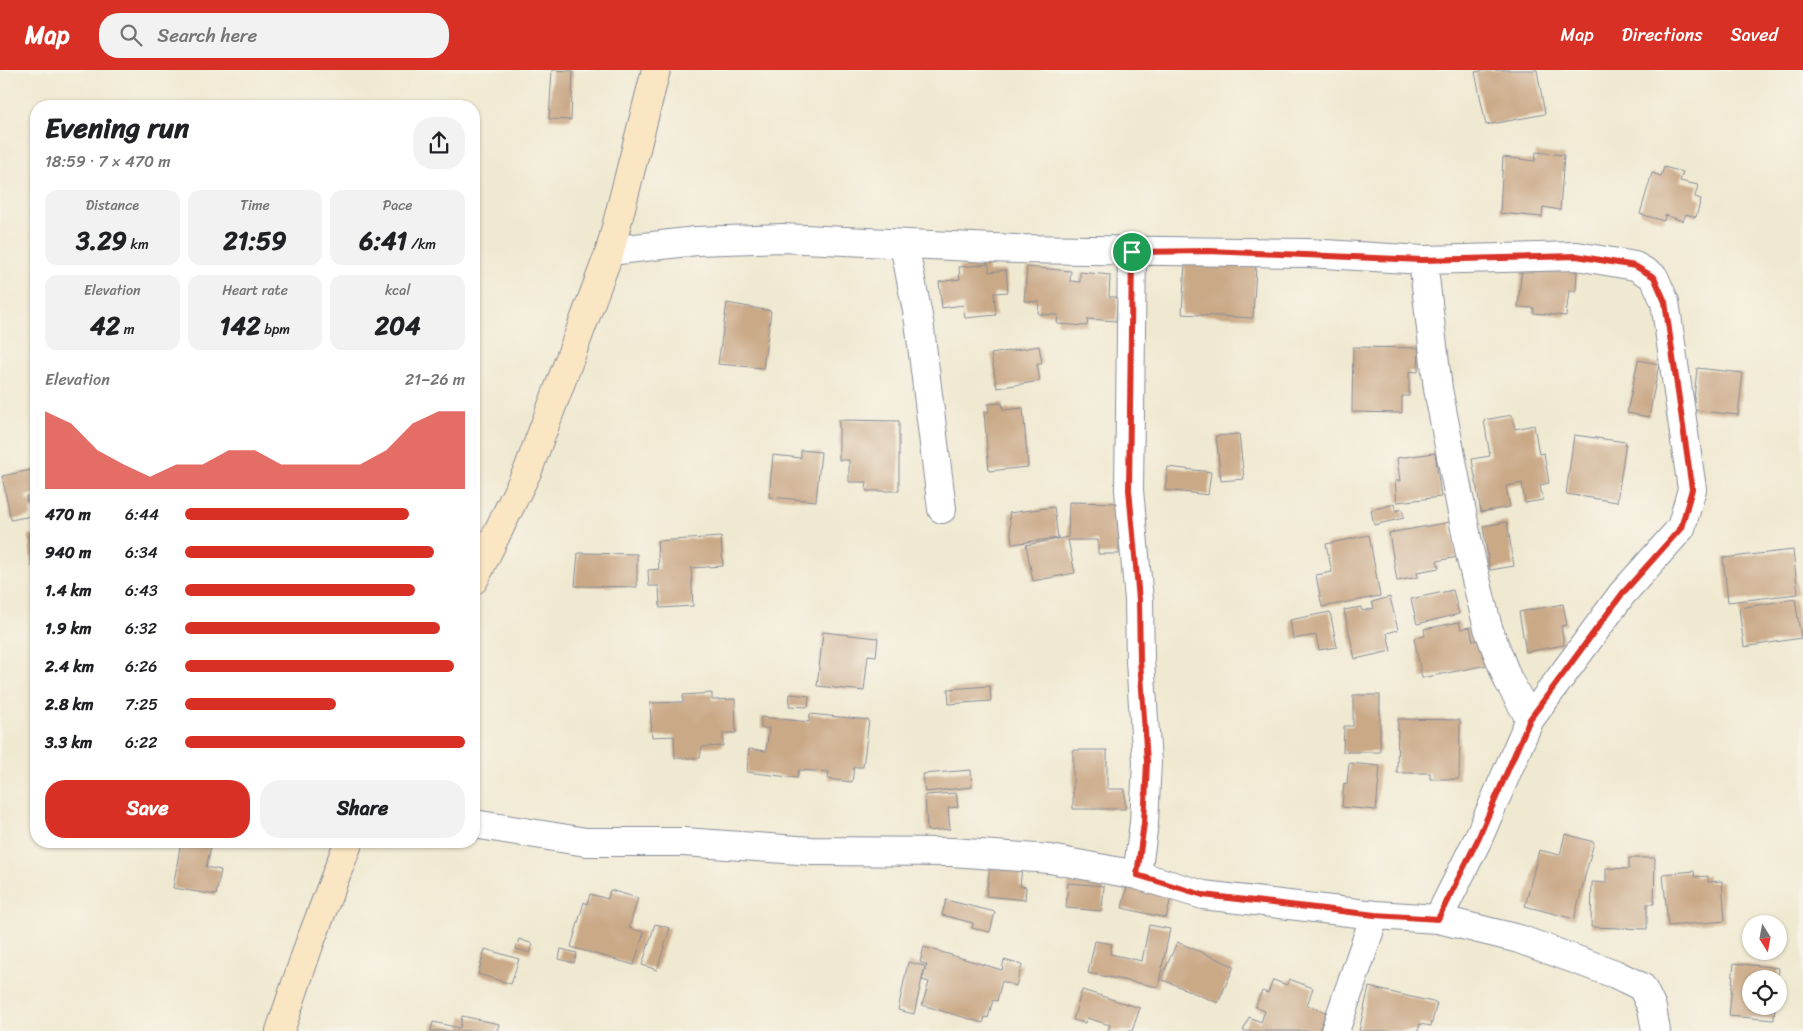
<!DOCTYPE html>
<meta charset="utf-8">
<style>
:root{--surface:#fff;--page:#f2f2f2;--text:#202124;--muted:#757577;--accent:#d93025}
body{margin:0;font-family:Sriracha,sans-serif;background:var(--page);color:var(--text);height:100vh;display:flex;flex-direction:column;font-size:19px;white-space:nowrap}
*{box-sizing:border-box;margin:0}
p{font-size:16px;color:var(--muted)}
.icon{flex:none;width:28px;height:28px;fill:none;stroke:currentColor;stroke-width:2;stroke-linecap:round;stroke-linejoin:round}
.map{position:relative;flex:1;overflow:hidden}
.sheet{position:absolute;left:30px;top:30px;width:450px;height:748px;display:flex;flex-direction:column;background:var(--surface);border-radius:20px;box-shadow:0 1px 4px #0004}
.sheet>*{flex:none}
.needle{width:32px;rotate:169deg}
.buttons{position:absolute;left:1742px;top:845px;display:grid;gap:10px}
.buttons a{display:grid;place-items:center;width:45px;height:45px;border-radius:50%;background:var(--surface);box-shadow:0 1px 4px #0004;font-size:25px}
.pin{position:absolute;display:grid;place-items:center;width:42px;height:42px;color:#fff;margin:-21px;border:2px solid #fff;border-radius:50%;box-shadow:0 1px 5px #0007}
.round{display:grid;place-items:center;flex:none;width:52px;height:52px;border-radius:20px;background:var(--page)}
.headline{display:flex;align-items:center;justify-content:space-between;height:85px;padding:0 15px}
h1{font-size:28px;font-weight:700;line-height:38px}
.metrics{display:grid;grid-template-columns:repeat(3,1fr);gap:8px;height:85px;padding:5px 15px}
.metrics div{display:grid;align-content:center;border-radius:12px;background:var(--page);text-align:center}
.metrics b{font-size:25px;font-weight:700}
.metrics small{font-size:14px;font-weight:400}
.metrics p{font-size:14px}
.chart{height:140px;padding:10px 15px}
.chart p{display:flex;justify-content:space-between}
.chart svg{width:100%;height:90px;margin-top:5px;fill:var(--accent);opacity:.7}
.primary-button{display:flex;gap:10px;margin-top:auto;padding:10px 15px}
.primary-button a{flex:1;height:58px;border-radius:20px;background:var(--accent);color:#fff;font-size:20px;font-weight:700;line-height:58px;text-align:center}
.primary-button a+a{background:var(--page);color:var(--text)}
ul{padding:0 15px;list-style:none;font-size:16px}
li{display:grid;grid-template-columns:80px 60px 1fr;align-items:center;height:38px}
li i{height:12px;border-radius:6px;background:var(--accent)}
header{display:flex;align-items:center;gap:30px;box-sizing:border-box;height:70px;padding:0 25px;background:var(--accent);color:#fff}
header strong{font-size:24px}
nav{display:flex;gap:28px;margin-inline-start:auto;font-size:18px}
.search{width:350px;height:45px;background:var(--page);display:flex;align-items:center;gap:12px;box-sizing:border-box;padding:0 18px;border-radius:20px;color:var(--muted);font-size:19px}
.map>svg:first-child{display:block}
.building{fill:#caa987}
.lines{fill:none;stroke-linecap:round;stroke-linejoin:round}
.street-casing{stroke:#868c98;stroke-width:30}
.secondary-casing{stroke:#868c98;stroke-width:30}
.street{stroke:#fff;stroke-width:28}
.secondary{stroke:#fbe6c4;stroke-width:28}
.route-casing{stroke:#fff;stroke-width:10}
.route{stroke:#d93025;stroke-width:6}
</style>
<header>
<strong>Map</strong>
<div class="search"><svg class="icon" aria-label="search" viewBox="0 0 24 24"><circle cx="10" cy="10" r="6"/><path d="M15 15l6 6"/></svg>Search here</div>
<nav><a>Map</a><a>Directions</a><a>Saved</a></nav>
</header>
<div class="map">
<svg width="1803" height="961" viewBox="0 0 1803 961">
<rect width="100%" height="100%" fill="#f7f3e8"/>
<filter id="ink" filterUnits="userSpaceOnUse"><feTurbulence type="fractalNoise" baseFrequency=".02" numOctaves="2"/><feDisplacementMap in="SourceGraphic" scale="10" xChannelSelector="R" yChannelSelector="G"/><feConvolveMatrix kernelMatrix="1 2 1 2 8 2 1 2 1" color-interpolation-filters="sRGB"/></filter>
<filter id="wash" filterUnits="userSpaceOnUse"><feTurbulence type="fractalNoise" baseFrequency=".0096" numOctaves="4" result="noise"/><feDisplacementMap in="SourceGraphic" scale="20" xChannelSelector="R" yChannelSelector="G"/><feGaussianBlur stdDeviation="1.12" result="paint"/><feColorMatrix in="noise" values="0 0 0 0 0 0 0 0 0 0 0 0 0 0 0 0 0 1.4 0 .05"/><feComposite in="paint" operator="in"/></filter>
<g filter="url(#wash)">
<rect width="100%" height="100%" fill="#f0e9d1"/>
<g id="blocks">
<path class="building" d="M552,0L573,1L571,50L549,49Z
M1487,0H1537L1545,44L1486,55L1475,2Z
M1536,82L1564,85L1560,140L1543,137L1542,147L1500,143L1503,87L1535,91Z
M1664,97L1683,102L1680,111L1698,115L1695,127L1701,129L1696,147L1686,144L1683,151L1665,145L1664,151L1640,144L1652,103L1661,106Z
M1185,192L1256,197L1253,248L1182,244Z
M989,194V202L1006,200L1008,222L994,223L996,245L965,248L963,235L942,238L939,212L960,209L959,197Z
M1027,197L1071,201L1070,211L1080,212V202L1110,205L1109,227H1118L1116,251L1088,249L1087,256L1057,254L1058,245L1038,244L1039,232L1024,231Z
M1522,197L1577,201L1576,221H1569L1566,246L1533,243L1534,238L1518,237Z
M727,233L771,241L763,298L718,294Z
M1039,276L1042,294H1037L1040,311L997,318L991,284Z
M1353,277L1419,278L1418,302L1409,301V326H1402V343L1352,342Z
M1638,290L1659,294L1649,347L1627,343Z
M1697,298L1743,303L1738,345L1693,340Z
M1002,333L1003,340L1023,338L1028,397L989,401L984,342H989L988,334Z
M1512,345L1515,359L1534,355L1539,384L1544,383L1549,413L1540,415L1543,430L1525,433L1522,413L1506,416L1510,437L1481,442L1472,389L1490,386L1484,350Z
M839,350L899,351V421H866L867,412H849V390H839Z
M1239,364L1244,409L1221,411L1216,366Z
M1574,365L1626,372L1617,432L1566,424Z
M801,380L821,382L816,431L769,427L773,385L801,388Z
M1435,383L1441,427L1397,432L1395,411H1400L1397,388Z
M1168,397L1211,402L1208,425L1165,420Z
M36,399V424L26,426L27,431L36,430V439L30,440L31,446L11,450L2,406Z
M1069,432L1120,433L1119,484H1098V470H1068L1075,503L1033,511L1026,475L1068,467Z
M1395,434L1396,441L1402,439L1404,448L1374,455L1371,440Z
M1054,437L1058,468L1012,474L1009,443Z
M1450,452L1457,487L1437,491L1439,498L1417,502L1418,507L1397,511L1389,463Z
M1507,452L1514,496L1490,500L1483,456Z
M36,464V496L32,497L28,465Z
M1369,465L1380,526L1322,537L1316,505L1332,502L1326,474Z
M721,467L723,496L691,498L693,536L660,538L659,516H649L648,500L659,499L657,471Z
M1793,480L1798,524L1728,532L1723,488Z
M578,483L637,484V517L575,516Z
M1453,520L1459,544L1417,554L1411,529Z
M1390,527L1398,560L1387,563L1391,581L1355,589L1344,540L1361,537L1362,541L1374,538L1372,532Z
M1795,529L1801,568L1744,577L1739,538Z
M1563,534L1567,555L1561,556L1564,575L1526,582L1519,542Z
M1330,542L1337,577L1319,580L1316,565L1293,569L1290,550Z
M1459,552L1461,559L1470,557L1473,571L1481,569L1487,595L1422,608L1414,568L1425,566L1424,559Z
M823,562L878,568L876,586L868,585L864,621L817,616Z
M990,616L991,631L949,634L948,619Z
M712,623V630L735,629L736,663H723V676L702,677L700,688H675L674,666L652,667L650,633L683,632V625Z
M790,624L809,626L808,637L789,636Z
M1353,625H1380V682H1343L1344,656H1353Z
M810,644L869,650L863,697H854L852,712L828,709L829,702L799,700L797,708L747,702L749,679L766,681L769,658H761V647L809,652Z
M1398,649L1460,650L1459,709H1430V703H1397Z
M1073,680H1107V719H1125V739H1073Z
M1349,693L1380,696L1376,740L1342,737L1344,713L1347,714Z
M971,700L972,717L925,722L923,704Z
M956,723L958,737L948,738L950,759L927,761L925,725Z
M1565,764L1594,772L1574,849L1525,836L1539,780L1560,785Z
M181,771L211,777L206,797L221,800L216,825L173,818Z
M1629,788H1655L1654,834H1647V859L1591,857L1592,812L1606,813V798L1629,799Z
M990,795L1022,798L1020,816L1026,817L1025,830L986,826Z
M1694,801L1695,807L1708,806V812L1722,811L1725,851L1668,856L1663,804Z
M1068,813L1104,816L1102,841L1066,838Z
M1128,813L1172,823L1166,848L1122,838Z
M610,820L638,828L629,858L644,862L634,895L571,877L584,832L587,834L590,824L608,829Z
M946,830L995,842L990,862L972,858L973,853L942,845Z
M655,854L670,858L657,900L642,895Z
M1149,855L1170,859L1158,917L1088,903L1095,871L1112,874L1110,884L1142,891Z
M519,869L533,874L530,883L516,879Z
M1177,872L1234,896L1218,933L1161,909Z
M924,877L1002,900L1004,890L1022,895L1016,916L1002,911L997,931L993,930L988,948L985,947L983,953L922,935L929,912L922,910L927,895L920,892Z
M485,879L519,889L511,914L478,904Z
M561,879L577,883L574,893L559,889Z
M908,892L925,896L914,944L898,940Z
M1734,893L1779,898L1778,909H1751V936H1775L1774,950L1729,946Z
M1289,909L1313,918L1307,935L1326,942L1319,961H1243L1249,947L1261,952L1265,941L1255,937L1262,921L1268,923L1273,910L1287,915Z
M1369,917L1437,933L1431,956L1420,954L1418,961H1359Z
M1082,920L1140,938L1132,961H1108L1110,955L1087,948L1085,953L1073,950Z
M462,946L499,954L497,961H431L433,952L460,958Z"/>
</g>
</g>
<g filter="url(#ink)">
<use href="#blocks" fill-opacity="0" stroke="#868c98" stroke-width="1"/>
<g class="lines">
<g class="street-casing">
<path id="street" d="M904,174L919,251L942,439
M610,181L696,171L782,168L1015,179L1308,183L1423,190L1577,186L1635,196L1654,207L1665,232L1692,419L1681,458L1622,524L1530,649L1478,769L1438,849
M1132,182L1129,420L1139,530L1140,591L1147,692L1144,753L1137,805
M1423,190L1438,319L1471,489L1488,558L1508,610L1530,649
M474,754L586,772H684L812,781L952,782L1050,789L1137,805L1203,825L1375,845L1438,849L1519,869L1615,904L1642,917L1652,938L1656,961
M1335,961L1375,845"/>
</g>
<g class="secondary-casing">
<path id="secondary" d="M474,510L528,400L610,181L656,0
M280,961L309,875L349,771"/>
</g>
<use href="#street" class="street"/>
<use href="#secondary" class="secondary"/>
</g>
</g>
<g class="lines" filter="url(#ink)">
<g class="route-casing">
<path id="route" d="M1209,181L1422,190L1577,186L1635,196L1654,207L1665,232L1692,419L1681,458L1622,524L1530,649L1478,769L1438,849L1375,845L1203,825L1137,805L1144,753L1147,692L1140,590L1139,530L1129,420L1132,182Z"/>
</g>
<use href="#route" class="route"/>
</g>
</svg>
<div class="buttons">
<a><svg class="needle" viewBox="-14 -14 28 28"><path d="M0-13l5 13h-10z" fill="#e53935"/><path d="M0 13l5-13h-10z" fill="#757577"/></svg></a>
<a><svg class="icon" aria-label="locate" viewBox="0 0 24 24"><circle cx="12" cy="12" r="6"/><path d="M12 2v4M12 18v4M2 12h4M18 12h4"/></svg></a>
</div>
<div class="pin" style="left:1132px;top:182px;background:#1e9e55"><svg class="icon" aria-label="arrive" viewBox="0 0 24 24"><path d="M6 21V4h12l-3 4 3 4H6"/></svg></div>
<section class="sheet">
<div class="headline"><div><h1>Evening run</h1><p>18:59 · 7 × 470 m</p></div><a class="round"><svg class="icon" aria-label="share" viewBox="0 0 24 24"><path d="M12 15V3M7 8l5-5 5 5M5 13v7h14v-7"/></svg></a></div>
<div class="metrics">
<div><p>Distance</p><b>3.29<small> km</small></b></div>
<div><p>Time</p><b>21:59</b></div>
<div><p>Pace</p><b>6:41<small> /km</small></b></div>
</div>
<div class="metrics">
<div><p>Elevation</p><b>42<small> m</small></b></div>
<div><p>Heart rate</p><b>142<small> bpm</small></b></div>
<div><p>kcal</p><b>204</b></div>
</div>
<div class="chart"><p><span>Elevation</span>21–26 m</p>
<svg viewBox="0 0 160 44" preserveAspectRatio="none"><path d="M0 44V6L10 12L20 25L30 32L40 38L50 32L60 32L70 25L80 25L90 32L100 32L110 32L120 32L130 25L140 12L150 6L160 6V44z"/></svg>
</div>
<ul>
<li><b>470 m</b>6:44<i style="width:80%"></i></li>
<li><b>940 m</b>6:34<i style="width:89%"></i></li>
<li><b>1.4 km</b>6:43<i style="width:82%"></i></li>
<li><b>1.9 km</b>6:32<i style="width:91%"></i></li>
<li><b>2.4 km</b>6:26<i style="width:96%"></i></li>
<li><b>2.8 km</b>7:25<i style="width:54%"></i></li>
<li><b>3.3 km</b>6:22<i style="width:100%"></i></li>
</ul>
<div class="primary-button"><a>Save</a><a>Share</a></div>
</section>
</div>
